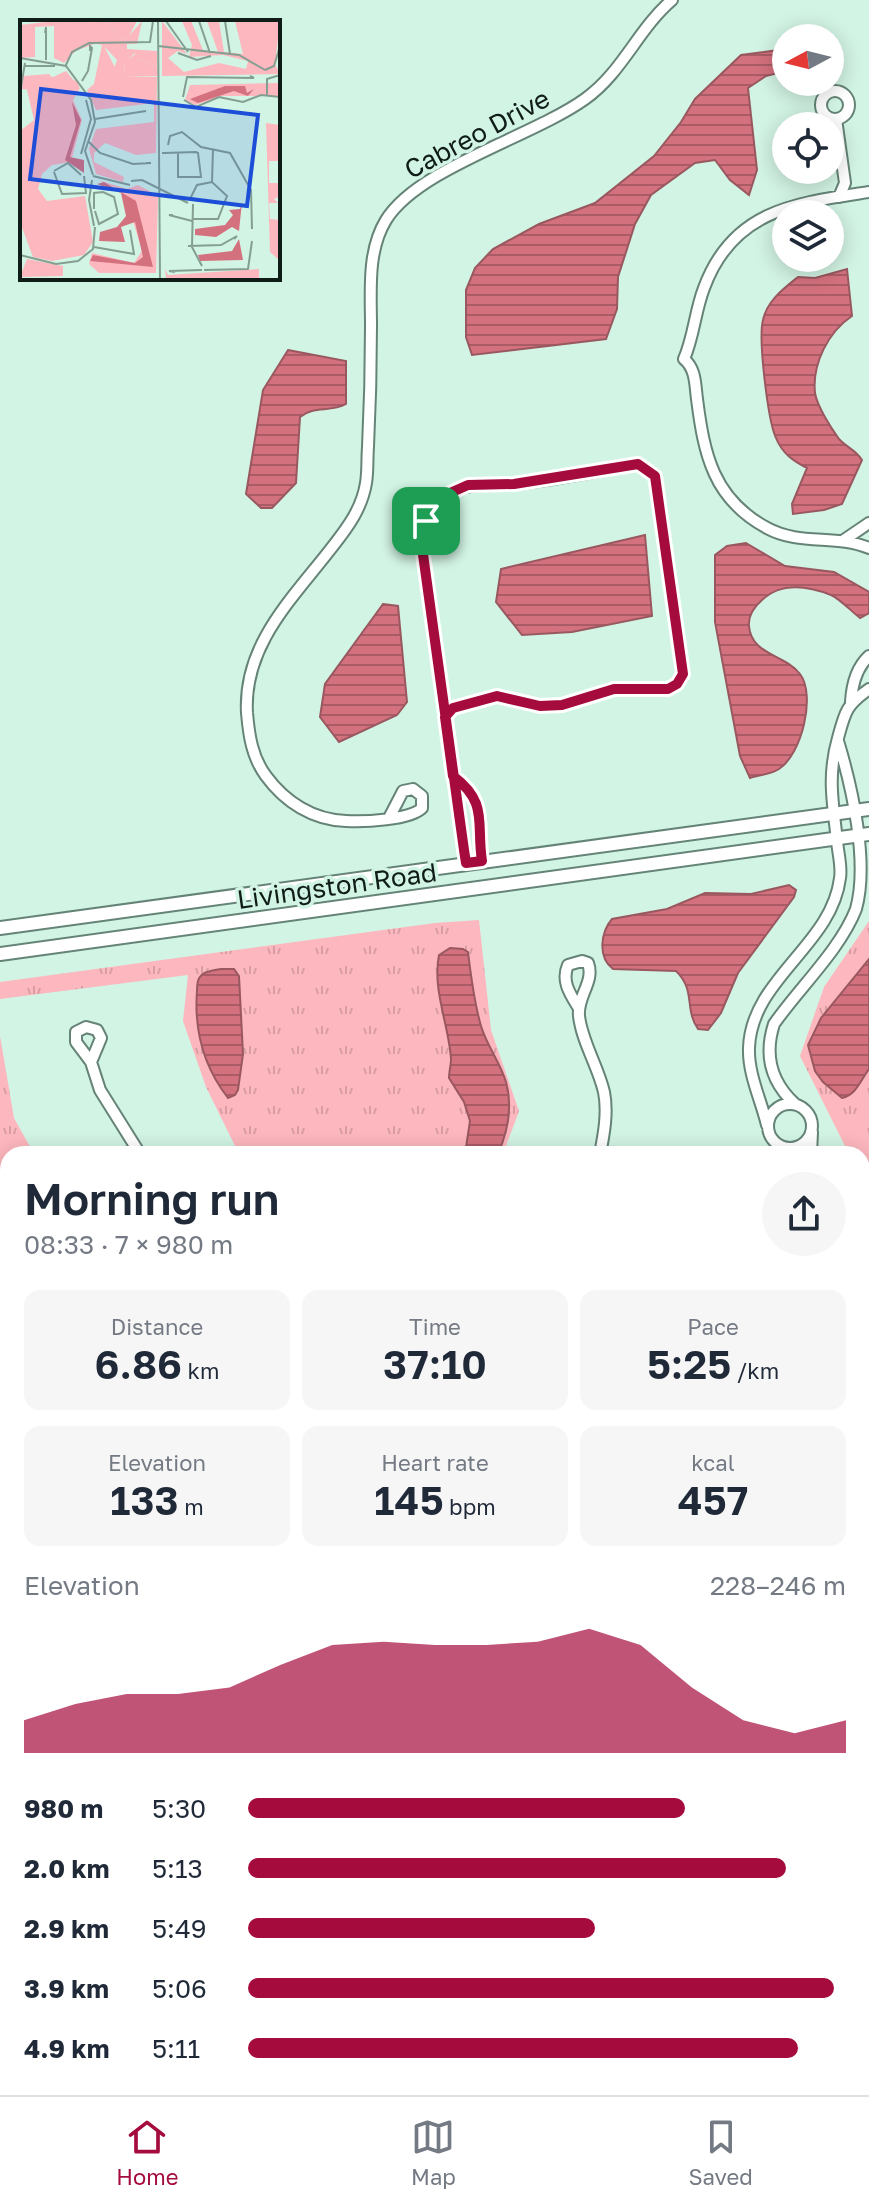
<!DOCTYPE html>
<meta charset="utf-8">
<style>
:root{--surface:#fff;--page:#f6f6f7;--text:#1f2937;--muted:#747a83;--line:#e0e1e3;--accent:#a50c3d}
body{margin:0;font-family:"Golos Text",sans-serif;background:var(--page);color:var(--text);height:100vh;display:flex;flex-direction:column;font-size:30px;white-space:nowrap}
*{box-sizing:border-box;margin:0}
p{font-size:26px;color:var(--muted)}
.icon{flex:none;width:44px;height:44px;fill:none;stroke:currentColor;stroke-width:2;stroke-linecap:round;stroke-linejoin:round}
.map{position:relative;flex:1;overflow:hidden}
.sheet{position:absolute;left:0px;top:1146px;width:870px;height:950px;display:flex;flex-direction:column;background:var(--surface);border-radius:24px 24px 0 0;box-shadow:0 4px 20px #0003}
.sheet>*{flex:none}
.needle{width:52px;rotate:263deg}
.tools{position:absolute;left:772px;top:24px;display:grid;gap:16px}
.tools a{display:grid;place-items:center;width:72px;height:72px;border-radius:50%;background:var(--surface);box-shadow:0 4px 20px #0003;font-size:40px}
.pin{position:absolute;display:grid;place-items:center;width:68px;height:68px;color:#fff;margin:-34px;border-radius:16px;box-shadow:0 4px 12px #0006}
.round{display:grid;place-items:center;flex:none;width:84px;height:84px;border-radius:42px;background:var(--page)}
.summary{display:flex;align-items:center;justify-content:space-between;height:136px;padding:0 24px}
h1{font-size:44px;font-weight:600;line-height:60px}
.stats{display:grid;grid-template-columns:repeat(3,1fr);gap:12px;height:136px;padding:8px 24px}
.stats div{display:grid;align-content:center;border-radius:16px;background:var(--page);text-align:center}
.stats b{font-size:40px;font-weight:600}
.stats small{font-size:22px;font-weight:400}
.stats p{font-size:22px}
.chart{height:224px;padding:16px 24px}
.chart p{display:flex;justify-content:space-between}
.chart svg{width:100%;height:144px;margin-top:8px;fill:var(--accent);opacity:.7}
ul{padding:0 24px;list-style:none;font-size:26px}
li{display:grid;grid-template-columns:128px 96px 1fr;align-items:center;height:60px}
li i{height:20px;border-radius:10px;background:var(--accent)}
.dock{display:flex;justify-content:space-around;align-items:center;height:112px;border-top:2px solid var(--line);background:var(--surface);font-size:22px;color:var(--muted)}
.dock a{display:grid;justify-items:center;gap:4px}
.dock .selected{color:var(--accent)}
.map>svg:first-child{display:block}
.grass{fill:url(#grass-tufts)}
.forest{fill:url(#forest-firs)}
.water{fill:url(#water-rules);stroke:#99585f;stroke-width:2}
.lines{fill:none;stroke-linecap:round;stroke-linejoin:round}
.minor-casing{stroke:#658477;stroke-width:14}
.major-casing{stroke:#658477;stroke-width:16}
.minor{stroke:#fff;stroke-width:10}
.major{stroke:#fff;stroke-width:12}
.route-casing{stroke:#fff;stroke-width:16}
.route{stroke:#a50c3d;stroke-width:10}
.labels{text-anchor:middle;stroke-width:7;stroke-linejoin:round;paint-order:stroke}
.street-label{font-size:26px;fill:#0f1c17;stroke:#d2f4e4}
.inset-road{fill:none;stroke:#849e92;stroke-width:2}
.view{fill:#1d4ed8;fill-opacity:0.15;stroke:#1d4ed8;stroke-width:4}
.inset-edge{fill:none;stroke:#0f1c17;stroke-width:4}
</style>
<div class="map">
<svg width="869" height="2095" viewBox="0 0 869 2095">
<defs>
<pattern id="grass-tufts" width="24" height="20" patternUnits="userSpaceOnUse" patternTransform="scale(2)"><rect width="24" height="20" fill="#fdb7be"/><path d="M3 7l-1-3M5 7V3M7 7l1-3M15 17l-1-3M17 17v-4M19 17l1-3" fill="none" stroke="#d89da3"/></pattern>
<pattern id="forest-firs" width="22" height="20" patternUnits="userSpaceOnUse" patternTransform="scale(2)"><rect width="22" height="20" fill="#fdb7be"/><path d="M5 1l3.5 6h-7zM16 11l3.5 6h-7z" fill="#d89da3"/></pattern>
<pattern id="water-rules" width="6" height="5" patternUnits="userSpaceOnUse" patternTransform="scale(2)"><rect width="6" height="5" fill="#d4717e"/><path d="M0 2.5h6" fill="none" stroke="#aa5c66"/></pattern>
</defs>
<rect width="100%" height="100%" fill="#d2f4e4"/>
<path class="grass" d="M479,920L491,1030L519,1111L503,1154H239L206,1087L183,1021L188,975L0,999V982L435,923Z
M869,921V1230L862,1250V1154H849L800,1056L824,987Z
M0,1036L14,1118L34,1154H8V1597L0,1605Z
M0,1764L8,1768V2088H862V1956L865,1955L869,1957V2095H0Z"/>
<path class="forest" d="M0,1835L8,1839V1982L0,1986Z
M8,2031V2088H157L139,2095H10L0,2086V2036Z"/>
<path class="water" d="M786,49V71L766,76L748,88L757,170L749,195L730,180L715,160L695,163L651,195L635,224L618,277L617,309L606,339L472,355L466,337V290L475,268L493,249L539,224L595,203L654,156L681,122L695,99L741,55Z
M847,269L852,316C828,332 812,364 815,393C817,406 831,428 839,439C846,447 856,450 862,460L842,504L824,510L793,514L792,504L807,468C793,461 782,453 776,438C768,421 758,339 763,320C767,301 783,289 798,277L815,278Z
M288,350L346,361V404C330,413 314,405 300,417L296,483L272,508H261L246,494L263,390Z
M645,535L652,616L572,632L522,635L496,602L501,569Z
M746,543L785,566L834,572L869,592V613L860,618C851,611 840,599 831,595C808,586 781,582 762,600C754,607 748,616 749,626C751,655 786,655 800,674C816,695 802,754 779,769C772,774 759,775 750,778L740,756L715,622V555L727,546Z
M383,604L398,606L407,702L397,715L339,742L320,717L325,684Z
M789,885L796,890L794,897L738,973L721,1013L708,1030L698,1029C684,1009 696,990 676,971L613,969C597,957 601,932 612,919L667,909L705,893L751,894Z
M450,948L463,949L468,952C471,977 474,1002 481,1026C487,1046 500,1062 506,1082C513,1107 508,1131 498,1154H465L470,1121L464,1102L449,1078C449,1072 451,1065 451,1059C449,1025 432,990 439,955Z
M869,959V1069C860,1081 856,1095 842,1098L823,1082L815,1071L808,1045L821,1018Z
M221,969H234L239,976L243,1054L238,1090L235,1095L228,1098C204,1067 194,1030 197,991C197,985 197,978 203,974C207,971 216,970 221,969Z
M0,1412L8,1422V1558L0,1548Z
M862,2031L869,2032V2095H789L791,2088H862Z"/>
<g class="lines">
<g class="minor-casing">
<path id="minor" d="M821 105a14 14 0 1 1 28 0a14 14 0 1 1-28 0Z
M836,119L845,183L839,197
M869,192C797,203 733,209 704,288C695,311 694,336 684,359C696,369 695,384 697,399C704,454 713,499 767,528C800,546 836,534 869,548
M844,540L869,523
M851,702C852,684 856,668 869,656
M445,717L453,708L497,696L540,706L562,705L614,689H668L677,684L683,674L655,476L638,464C597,471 556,480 515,484C492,486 470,481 449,494C432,504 426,522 421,540L464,850L466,863
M453,776C488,803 476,823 482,861
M389,818L403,791L413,789L422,796V808C410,820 364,822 346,821C313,820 285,802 266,776C252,757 249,736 247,713C243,644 294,597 333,546C348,527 362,508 366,483C368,471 367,459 368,447C370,407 371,367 371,326C371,291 367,251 386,220C418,168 532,137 585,99C622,73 638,29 672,0
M578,1007C570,994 561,981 568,965L582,961L588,963C595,982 577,996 579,1016C582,1042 598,1066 604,1092C608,1112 604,1134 600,1154
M91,1062L101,1038L97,1030L86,1027L76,1032V1042L91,1062L100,1090L140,1154
M768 1126a22 22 0 1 1 44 0a22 22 0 1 1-44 0Z
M795,1104C771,1082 764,1055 774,1024C799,988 840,950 856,909C869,862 852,787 838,741
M767,1125C761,1100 748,1074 749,1048C751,979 832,945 840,878C842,867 838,853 837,841C833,803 827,776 838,738C845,712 846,705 869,689
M811,1154L812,1132
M862,1502L869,1503
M862,1512L869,1511
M862,1545L869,1542
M0,1642L8,1635
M862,1825L869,1824"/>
</g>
<g class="major-casing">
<path id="major" d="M0,928L869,809
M0,954L869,834"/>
</g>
<use href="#minor" class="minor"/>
<use href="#major" class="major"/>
</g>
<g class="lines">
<g class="route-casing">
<path id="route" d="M426,521L421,540L464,850L466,863L482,861C476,823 489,803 453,776L445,717L453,708L497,696L540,706L562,705L614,689H668L677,684L683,674L655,476L638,464L514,484L468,485L450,493L438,502L426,521"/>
</g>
<use href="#route" class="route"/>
</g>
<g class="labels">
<g class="street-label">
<text transform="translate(477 134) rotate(-28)" y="9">Cabreo Drive</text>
<text transform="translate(337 886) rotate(-8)" y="9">Livingston Road</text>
</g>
</g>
<g transform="translate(20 20)">
<rect width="260" height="260" fill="#d2f4e4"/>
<path d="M34,1H71L100,57H137L136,133L116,135L85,123L74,133V142L104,157L103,162L76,154L69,129L76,109L134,102V83L76,90L67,70L74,64L82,25L65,21L44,43L34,38V6L15,7V37L0,38V5ZM142,1L167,34L158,31L148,38L164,52L199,43L226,49L228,41L203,35L169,37L172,25L162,1H171L183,30L198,32L187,1H199L204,32L223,34L215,1H260L255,44L260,54L142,56ZM46,51L60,68L53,80L62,100L51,142L32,145L22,154L18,169L27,181L65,176L73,222L64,235L32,241L13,237L0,202V111L14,100L4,57H33ZM260,63V76H203L175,85L165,80L170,65ZM246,103L260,105V141H249V163H260V176L254,179L258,183H249L250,199L260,200L259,240L250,232ZM78,160L107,169L118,165L138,176L136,253H79L69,244L72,233L114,243L122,231L107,181L100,170ZM7,239L43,246V256L0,257ZM145,249L148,255L239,249V259L146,258Z" fill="#fdb7be"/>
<path d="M49,1L80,20L71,1H88L99,19L107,18L122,1L117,24H107V29L137,31V47L118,40L115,33L104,43L105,57H91L97,40L80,22L52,32L49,39L43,31ZM29,54L35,60L22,65L31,80L34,67L53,69L55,58L59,66L53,76L48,72L42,77L39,137L18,71L2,69L3,56Z" fill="#fdb7be"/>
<path d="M88,1H117L108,18L99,19ZM117,33L118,40L137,47L138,56L105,57L104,42Z" fill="#fdb7be"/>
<path d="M205,66H225L227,73L234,69L228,76L214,71L178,83L170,79ZM52,82L61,100L50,137L64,140V153L45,140L56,105ZM84,162L116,181L133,247L70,241L73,235L115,243L123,237L115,202L101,207L105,222L79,221L80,212L97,207L106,196L101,173L77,164ZM222,182L219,211L212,207L196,217L175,215V209L205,205L213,195L209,190L220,189ZM219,219L223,240L180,241L178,235L212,231Z" fill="#d4717e"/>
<path class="inset-road" d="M138,1L140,259M146,1L168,32M179,1L190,33M205,1L210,34M25,13L26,7V40M138,26L219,35L245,50M158,33L177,40L191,36M0,38L46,46L71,80L75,102L65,131L73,155M5,46H35M45,47L52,32L69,23L130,22L133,1M245,50L254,46L260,26M62,61L68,51L72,28L70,26V31M0,73L5,43M247,75V59L260,55M163,77L167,57L234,58L230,56M164,80L176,87L199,77L223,82L241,75L260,77M75,99L126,91M68,121L80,133L113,144L131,143H126M148,125L150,116L162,112L181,127L210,133L231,170L232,209M142,133H144L176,132L178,133L181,157H158V132M61,134L71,99L66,80M34,151L48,143L61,155M34,152L42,174L66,173L64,156M73,156L110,165M72,160L69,180L74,206M111,161L122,160L168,183M192,162L193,129M170,179L177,165L192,162L207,176L198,199H172M173,184L172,227L182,246M74,189V173L83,172L94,177L98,194L79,204L75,191M153,195H149L172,201M168,226L201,225L217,216L214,219M74,227L114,234L110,210M0,235L36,244L58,241L73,229L75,207M184,250L228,249L232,221M155,252L149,251L182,250"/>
<path class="view" d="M21,69L238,95L227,186L10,159Z"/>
<rect width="260" height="260" class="inset-edge"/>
</g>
</svg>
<div class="tools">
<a><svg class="needle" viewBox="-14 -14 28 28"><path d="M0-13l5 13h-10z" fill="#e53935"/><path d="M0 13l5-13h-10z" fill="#747a83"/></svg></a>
<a><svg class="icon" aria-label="locate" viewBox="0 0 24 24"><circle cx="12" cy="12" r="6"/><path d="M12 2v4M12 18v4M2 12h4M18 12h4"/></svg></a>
<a><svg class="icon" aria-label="layers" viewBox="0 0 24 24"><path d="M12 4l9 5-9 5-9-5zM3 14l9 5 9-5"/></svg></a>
</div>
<div class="pin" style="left:426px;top:521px;background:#1e9e55"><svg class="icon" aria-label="arrive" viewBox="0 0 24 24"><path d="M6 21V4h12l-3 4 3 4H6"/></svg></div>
<section class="sheet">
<div class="summary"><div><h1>Morning run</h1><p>08:33 · 7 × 980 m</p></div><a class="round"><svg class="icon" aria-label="share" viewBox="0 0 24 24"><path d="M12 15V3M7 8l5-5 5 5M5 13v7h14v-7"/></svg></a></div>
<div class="stats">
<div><p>Distance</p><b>6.86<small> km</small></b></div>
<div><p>Time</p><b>37:10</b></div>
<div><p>Pace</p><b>5:25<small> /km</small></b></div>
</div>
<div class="stats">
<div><p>Elevation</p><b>133<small> m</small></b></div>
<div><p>Heart rate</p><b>145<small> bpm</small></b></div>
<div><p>kcal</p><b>457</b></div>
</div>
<div class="chart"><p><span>Elevation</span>228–246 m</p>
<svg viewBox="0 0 160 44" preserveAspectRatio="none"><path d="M0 44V34L10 29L20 26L30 26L40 24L50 17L60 11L70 10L80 11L90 11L100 10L110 6L120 11L130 24L140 34L150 38L160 34V44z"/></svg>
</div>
<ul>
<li><b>980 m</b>5:30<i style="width:73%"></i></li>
<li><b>2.0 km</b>5:13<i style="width:90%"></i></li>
<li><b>2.9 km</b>5:49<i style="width:58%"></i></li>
<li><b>3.9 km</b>5:06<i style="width:98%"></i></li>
<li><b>4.9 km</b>5:11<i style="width:92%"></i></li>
</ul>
</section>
</div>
<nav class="dock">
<a class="selected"><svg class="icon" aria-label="home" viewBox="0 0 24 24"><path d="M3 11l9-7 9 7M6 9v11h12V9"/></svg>Home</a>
<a><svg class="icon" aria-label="map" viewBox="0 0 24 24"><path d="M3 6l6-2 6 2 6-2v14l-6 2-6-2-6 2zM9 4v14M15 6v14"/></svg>Map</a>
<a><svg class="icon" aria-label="saved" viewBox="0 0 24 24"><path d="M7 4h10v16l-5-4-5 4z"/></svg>Saved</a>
</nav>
